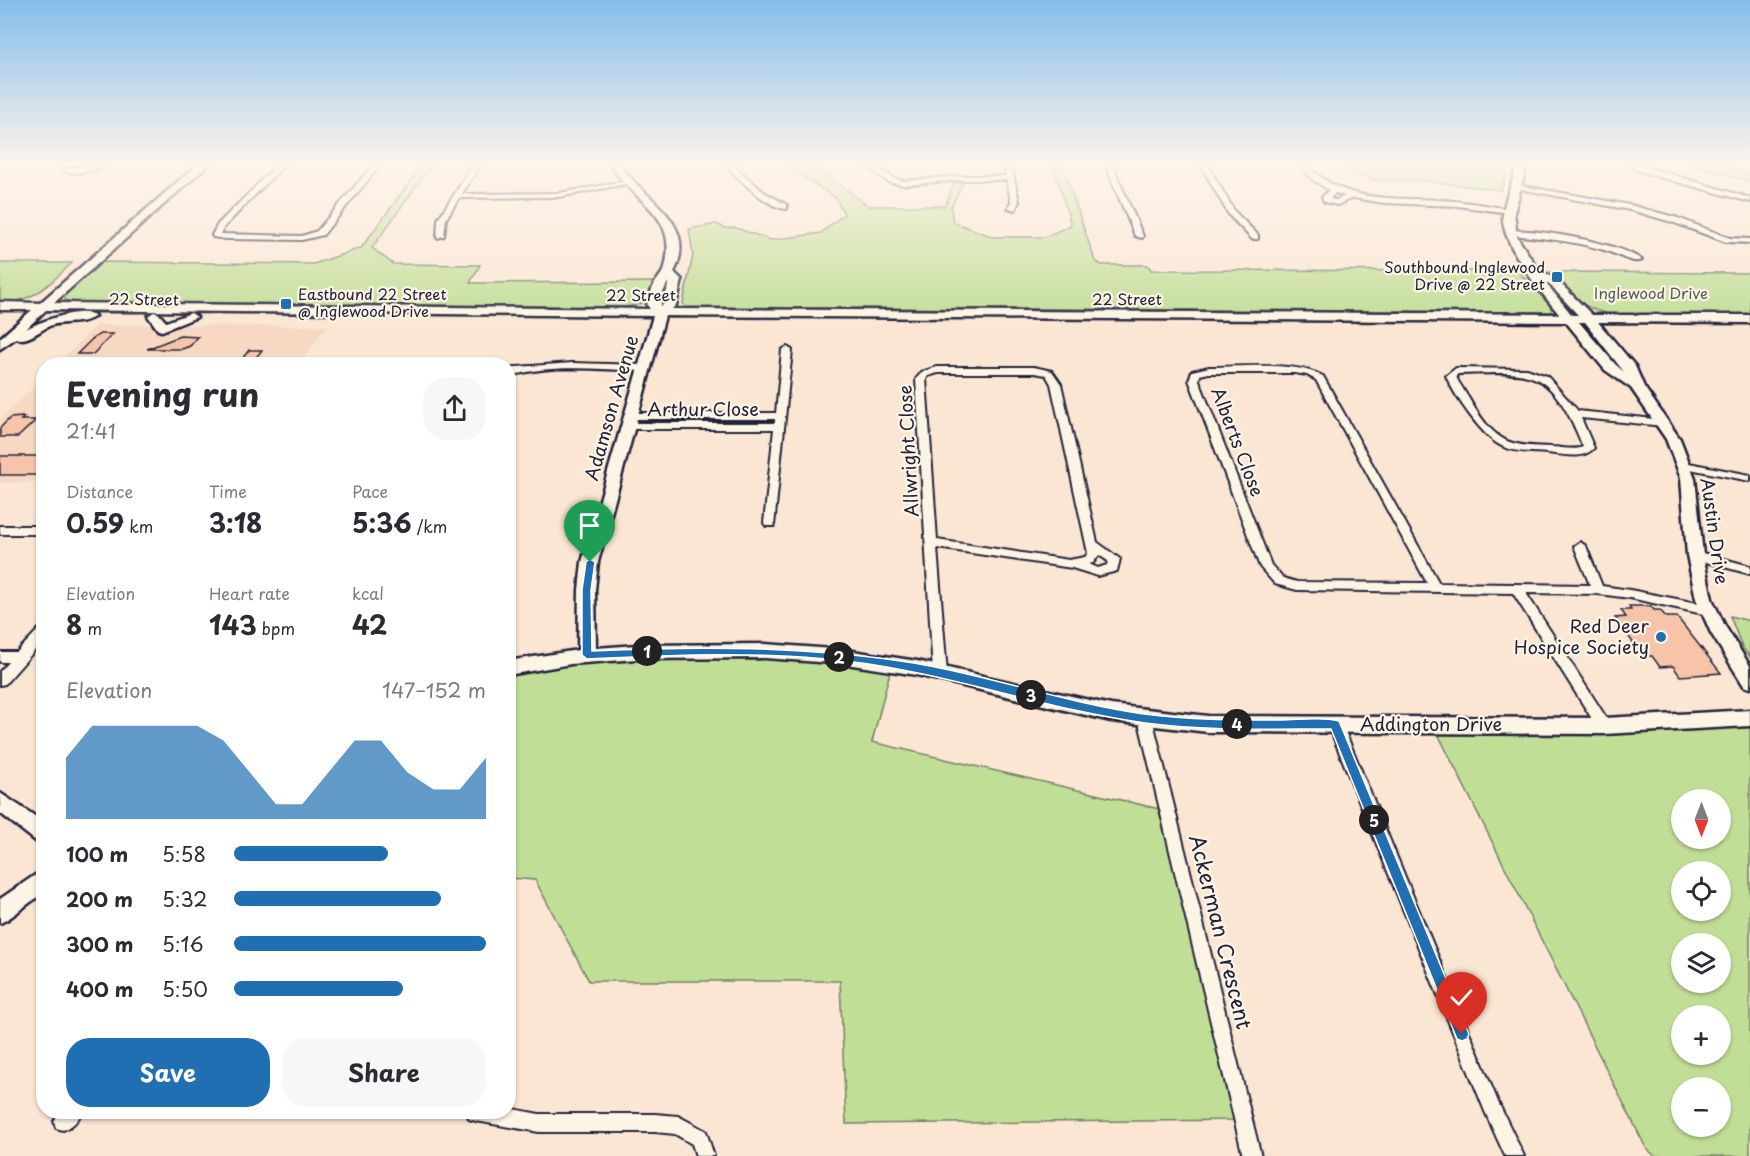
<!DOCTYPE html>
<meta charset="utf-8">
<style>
:root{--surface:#fff;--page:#f7f7f7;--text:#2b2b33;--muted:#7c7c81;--accent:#1f6fb2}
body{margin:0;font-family:"Playpen Sans",sans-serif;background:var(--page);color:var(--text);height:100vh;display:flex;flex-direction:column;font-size:22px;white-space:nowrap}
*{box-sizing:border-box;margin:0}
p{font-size:20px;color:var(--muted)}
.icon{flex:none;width:33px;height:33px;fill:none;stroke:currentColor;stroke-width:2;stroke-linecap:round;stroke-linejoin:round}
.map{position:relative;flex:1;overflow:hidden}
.panel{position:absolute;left:36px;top:357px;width:480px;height:762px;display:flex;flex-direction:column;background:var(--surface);border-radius:24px;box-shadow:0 2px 4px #0004}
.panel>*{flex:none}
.needle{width:39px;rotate:180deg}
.controls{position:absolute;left:1671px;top:789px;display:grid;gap:12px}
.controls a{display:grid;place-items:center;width:60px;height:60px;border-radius:50%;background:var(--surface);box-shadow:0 2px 4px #0004;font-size:30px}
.pin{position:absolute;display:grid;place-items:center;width:51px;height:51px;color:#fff;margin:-62px -26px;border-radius:50% 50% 50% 0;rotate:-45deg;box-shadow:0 0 6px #0007}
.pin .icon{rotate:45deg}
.km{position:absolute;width:30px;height:30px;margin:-15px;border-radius:50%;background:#222;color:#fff;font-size:16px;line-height:30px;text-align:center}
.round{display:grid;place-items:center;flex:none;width:63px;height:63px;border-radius:24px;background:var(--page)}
.head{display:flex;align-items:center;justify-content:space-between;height:102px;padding:0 30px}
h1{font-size:33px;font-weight:700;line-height:45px}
.metrics{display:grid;grid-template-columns:repeat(3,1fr);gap:9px;height:102px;padding:6px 30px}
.metrics div{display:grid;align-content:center}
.metrics b{font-size:26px;font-weight:700}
.metrics small{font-size:16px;font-weight:400}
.metrics p{font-size:16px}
.chart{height:168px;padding:12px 30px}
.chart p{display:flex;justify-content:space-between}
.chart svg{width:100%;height:108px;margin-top:6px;fill:var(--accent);opacity:.7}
.primary-button{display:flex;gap:12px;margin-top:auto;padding:12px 30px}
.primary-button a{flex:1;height:69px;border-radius:24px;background:var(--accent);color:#fff;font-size:24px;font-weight:700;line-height:69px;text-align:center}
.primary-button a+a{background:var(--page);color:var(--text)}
ul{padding:0 30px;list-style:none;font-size:20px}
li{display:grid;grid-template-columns:96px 72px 1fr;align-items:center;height:45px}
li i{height:15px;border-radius:8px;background:var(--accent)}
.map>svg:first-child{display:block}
.built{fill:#f6d8c3}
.green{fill:#c1de96;stroke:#728068;stroke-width:1.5;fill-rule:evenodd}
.building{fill:#f8c4a9;stroke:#22223b;stroke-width:1.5}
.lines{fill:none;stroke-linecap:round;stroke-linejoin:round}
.street-casing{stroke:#22223b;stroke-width:4}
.secondary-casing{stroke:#22223b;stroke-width:5}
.street{fill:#fcf5e5;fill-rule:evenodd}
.secondary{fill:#fcf5e5;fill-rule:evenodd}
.route{fill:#1f6fb2;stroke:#fff;stroke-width:1.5}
.poi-dot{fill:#1f6fb2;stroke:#fcf5e5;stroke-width:2}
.labels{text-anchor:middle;stroke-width:4.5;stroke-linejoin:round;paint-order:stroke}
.far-poi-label{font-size:15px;fill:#22223b;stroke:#fcf5e5;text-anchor:end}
.far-park-label{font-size:15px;fill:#525a56;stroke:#fcf5e5}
.far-street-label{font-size:15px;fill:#22223b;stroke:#fcf5e5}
.street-label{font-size:18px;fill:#22223b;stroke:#fcf5e5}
.poi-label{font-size:18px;fill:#22223b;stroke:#fcf5e5;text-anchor:end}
.near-street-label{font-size:21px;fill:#22223b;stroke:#fcf5e5}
</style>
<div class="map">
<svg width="1750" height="1156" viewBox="0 0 1750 1156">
<rect width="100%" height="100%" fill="#fbe6d3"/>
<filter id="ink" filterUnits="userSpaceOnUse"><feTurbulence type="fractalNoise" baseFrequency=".0167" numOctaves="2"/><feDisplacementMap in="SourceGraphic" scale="12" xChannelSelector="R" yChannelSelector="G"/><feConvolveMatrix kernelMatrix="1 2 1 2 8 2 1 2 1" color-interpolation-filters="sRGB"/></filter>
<g filter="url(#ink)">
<path class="built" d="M97,325L327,326L299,364H57Z
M43,378V482L0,483V420Z"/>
<path class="green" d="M423,164H432L372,248L393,264L480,265L470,283L653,282L649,300L643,303L626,307L76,302L65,300L64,294L100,262L314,264L361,248Z
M783,164H813L868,206H945L954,183H963L951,207L953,222L993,237H1045L1071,225L1053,164H1062L1095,261L1102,265H1148L1151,270L1518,271L1551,307V312L685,307L683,303L693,255L689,229L716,224L725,228H736L771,240L821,233L844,214L836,198Z
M1347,164H1510L1501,190L1416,180H1373L1354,173Z
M1691,164H1719L1750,174V182Z
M0,263H72C48,285 35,302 0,303Z
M1551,272L1750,273V315H1616C1580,310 1576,297 1551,272Z
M1730,616L1750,621V657L1742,647Z
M637,652L892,664L872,742L1168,811L1243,1120L846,1124L840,981H589L535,880L509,878V668Z
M1750,726V1156H1655L1646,1148L1438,734L1590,733ZM1682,800H1720V838H1682ZM1682,872H1720V910H1682ZM1682,944H1720V982H1682ZM1682,1016H1720V1054H1682ZM1682,1088H1720V1126H1682Z"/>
<path class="building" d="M100,334H113L93,354H77L92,339Z
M180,336L198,337L190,346L182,349H147Z
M249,350H262L251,364H238Z
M24,417L21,420H36L18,437H0V428L10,418Z
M0,456H44V475H0Z
M1629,606H1651L1654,610H1660L1666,617H1677L1721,673L1680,676L1673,666L1660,667L1652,656H1643L1615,618L1626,617L1621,610H1631Z"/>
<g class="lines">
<g class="street-casing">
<path id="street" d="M97,164H107C96,171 75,176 62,170C72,165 86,168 97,164Z
M278,164H285L224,227L221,234L302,236L317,231L374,164H381L323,235L302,240L226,239L213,237L212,235L218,224Z
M474,164H481L462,194L559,193L627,181L631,183L559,197L459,198L446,219L444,236L437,238L438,219Z
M725,164H732L764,192L787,205V209C768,209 737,177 725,164Z
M864,164H872L894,178L903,181L960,176H1006L1004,164H1011L1019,202L1015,210L1008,208L1011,202L1007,180H960L903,185L888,182Z
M1105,164H1112L1143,236L1142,238L1135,236Z
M1200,164H1207L1235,212L1258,235V239H1252L1229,215Z
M1299,164H1306C1344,204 1389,197 1440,200C1463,201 1486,205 1509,209L1513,211L1509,213L1457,206L1384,203L1353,198L1337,205L1324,202L1322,197L1329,190L1313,180ZM1335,193L1345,196L1336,200L1330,199Z
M1628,164H1637L1750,198V202L1638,171Z
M1512,184L1630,205L1678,218L1730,238L1750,239V243L1726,242L1672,222L1630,210L1515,188H1512Z
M1507,231C1536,228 1619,243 1642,260C1634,265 1617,254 1607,251C1576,241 1543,238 1510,235L1506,233Z
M787,347L792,350L774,526H766L764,523L774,429H627L622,426L627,423H775V419H630L625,416L630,413H776L782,350Z
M572,363L644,365L649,368L644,371C599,370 551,363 508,377V370L517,367Z
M937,367H1034L1052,371L1061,384L1097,542L1120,559L1117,571L1098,576L1072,568L937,548L947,674L945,678L940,679L935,678L933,674L916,379L922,372ZM938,373H1034L1046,375L1051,384L1088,553L1085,557L1069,560L937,540L926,379L928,376ZM1099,555L1108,561L1107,565L1098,568L1089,564L1093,563Z
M1209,367C1242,367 1295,361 1323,376L1439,583L1590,585L1574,546L1580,542L1586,546L1602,586L1630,590L1708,605L1712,607L1714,610L1712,613L1708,615L1630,598L1598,594L1526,593L1609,722L1611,726L1609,730L1604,732L1599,730L1513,593L1297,590L1275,584L1260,567L1189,380L1192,371ZM1209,373H1295L1307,375L1316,380L1427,583L1297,582L1283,578L1271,565L1199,380L1200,375Z
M1456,368L1527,369L1547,376L1578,411L1664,420L1669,423L1664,426L1581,418L1594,448C1584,459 1568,455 1555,454C1538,451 1520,454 1504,447C1484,440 1454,395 1446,376ZM1458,374C1478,374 1511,371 1528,376C1557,383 1573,422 1583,447C1573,451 1562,447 1551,447C1538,446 1525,447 1513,443C1487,436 1472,402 1458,381L1456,376Z
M1684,462L1750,475V481L1680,467L1679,465Z
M0,526H44V534H0Z
M1695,551L1750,566V574L1691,558L1689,555Z
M44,626V640L5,684L0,685V671L8,662H0V652H17L40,628Z
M1145,712L1150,714L1152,718L1261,1156H1243L1138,718L1140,714Z
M1335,718L1340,720L1342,724L1498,1102L1524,1156H1505L1486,1114L1328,724L1330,720Z
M508,1108L539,1114H655L678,1116L706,1131L714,1156H696L692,1144L675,1134L655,1132H539L476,1121L469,1119L467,1112H508Z
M60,1112H82C78,1121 72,1127 63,1130L56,1128L54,1121Z"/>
</g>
<g class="secondary-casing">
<path id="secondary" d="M198,164H209L54,303L650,309L647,305C649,298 651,290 655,283C659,277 665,271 666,263C677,212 632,202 610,164H620C641,199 700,221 674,272L682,280L676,305L672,309L1559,314C1541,292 1500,243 1503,214C1505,197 1514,181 1517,164H1527L1514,213L1517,237L1538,269L1557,280L1592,315H1750V323L1598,322L1635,366L1644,387L1680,439L1695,478L1703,555L1712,599L1725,626L1750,666V688L1744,686L1711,633L1696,599L1687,555L1681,478L1666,439L1631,388L1605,370L1566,322L665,316L598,562L595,590L596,648L637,645L765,644L846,650L917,661L1111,705L1208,716L1604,718L1750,710V726L1604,734L1208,732L1111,721L917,675L846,664L765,658L637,659L571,664L508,675V661L578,650L579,590L582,562L653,316L46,310L26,329C39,322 83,306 95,316C85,325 65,321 52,325C40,329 28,343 16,338L0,349V338L32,310H0V302L40,303ZM669,280L664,304L661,306V297ZM1545,282L1549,284L1578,315H1572ZM1579,322H1585L1624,372L1615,364Z
M154,312L158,313L166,322L191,313L197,317L162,331L158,330L148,316Z
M0,793L44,822V844L37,842L0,813Z
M44,869V892L8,919L0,923V899Z"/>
</g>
<use href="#street" class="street"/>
<use href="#secondary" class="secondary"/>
</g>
</g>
<linearGradient id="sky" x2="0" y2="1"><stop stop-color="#85bdeb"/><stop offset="0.5" stop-color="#fdf4eb"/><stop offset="1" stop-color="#fdf4eb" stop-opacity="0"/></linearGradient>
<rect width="1750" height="326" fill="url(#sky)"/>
<path class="route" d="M590,559L595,562L591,590L592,651C701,646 807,646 914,663C991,676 1066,703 1144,714C1189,720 1235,720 1280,720C1298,720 1322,716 1339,721L1469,1034L1467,1039L1462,1041L1457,1039L1331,729C1269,729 1206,731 1145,723C1044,709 948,673 846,661C760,651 673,655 587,659L582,655V590L586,562Z"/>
<g class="poi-dot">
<rect x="1551" y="271" width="12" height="12" rx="3"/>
<rect x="280" y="298" width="12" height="12" rx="3"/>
<circle cx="1661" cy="637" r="6"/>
</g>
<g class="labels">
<g class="far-poi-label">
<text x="1545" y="273">Southbound Inglewood<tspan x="1545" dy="17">Drive @ 22 Street</tspan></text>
<text x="298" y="300" text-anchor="start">Eastbound 22 Street<tspan x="298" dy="17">@ Inglewood Drive</tspan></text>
</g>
<g class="far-park-label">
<text x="1651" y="299">Inglewood Drive</text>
</g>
<g class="far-street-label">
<text x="641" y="301">22 Street</text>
<text transform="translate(144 300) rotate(1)" y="5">22 Street</text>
<text x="1127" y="305">22 Street</text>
</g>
<g class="street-label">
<text transform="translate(612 408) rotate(-74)" y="6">Adamson Avenue</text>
<text x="703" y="416">Arthur Close</text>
<text transform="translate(1237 442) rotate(69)" y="6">Alberts Close</text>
<text transform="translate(909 451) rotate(-93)" y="6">Allwright Close</text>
<text transform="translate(1714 531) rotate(82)" y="6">Austin Drive</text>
<text x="1431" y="731">Addington Drive</text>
</g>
<g class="poi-label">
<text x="1649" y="633">Red Deer<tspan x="1649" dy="21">Hospice Society</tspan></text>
</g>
<g class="near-street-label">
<text transform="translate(1220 932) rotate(76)" y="7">Ackerman Crescent</text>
</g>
</g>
</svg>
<div class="controls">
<a><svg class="needle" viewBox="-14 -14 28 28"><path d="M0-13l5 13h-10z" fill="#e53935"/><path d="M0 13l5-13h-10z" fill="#7c7c81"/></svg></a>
<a><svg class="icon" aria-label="locate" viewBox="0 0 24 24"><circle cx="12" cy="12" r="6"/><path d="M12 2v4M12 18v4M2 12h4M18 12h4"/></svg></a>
<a><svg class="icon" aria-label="layers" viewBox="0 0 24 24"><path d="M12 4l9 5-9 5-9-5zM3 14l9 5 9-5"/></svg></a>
<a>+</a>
<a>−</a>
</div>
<div class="pin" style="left:590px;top:562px;background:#1e9e55"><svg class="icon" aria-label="arrive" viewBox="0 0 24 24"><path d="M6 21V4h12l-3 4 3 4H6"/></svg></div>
<div class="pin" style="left:1462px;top:1034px;background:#d93025"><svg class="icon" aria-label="check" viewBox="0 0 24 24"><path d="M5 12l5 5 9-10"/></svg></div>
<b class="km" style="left:647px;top:651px">1</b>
<b class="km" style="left:839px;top:657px">2</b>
<b class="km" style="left:1031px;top:695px">3</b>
<b class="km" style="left:1237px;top:724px">4</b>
<b class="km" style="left:1374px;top:820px">5</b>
<section class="panel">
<div class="head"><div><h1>Evening run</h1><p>21:41</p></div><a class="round"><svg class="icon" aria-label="share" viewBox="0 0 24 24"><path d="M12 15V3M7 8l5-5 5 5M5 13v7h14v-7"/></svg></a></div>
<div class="metrics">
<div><p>Distance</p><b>0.59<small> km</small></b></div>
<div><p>Time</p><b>3:18</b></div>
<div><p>Pace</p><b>5:36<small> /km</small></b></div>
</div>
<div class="metrics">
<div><p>Elevation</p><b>8<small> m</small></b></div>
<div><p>Heart rate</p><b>143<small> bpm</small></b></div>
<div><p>kcal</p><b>42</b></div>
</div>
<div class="chart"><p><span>Elevation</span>147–152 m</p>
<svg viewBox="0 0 160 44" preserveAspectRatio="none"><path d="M0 44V19L10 6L20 6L30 6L40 6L50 6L60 12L70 25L80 38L90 38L100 25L110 12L120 12L130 25L140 32L150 32L160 19V44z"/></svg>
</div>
<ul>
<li><b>100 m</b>5:58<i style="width:61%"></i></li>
<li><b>200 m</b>5:32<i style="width:82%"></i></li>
<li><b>300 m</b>5:16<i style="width:100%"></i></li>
<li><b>400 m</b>5:50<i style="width:67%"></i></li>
</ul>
<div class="primary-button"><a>Save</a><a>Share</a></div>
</section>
</div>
